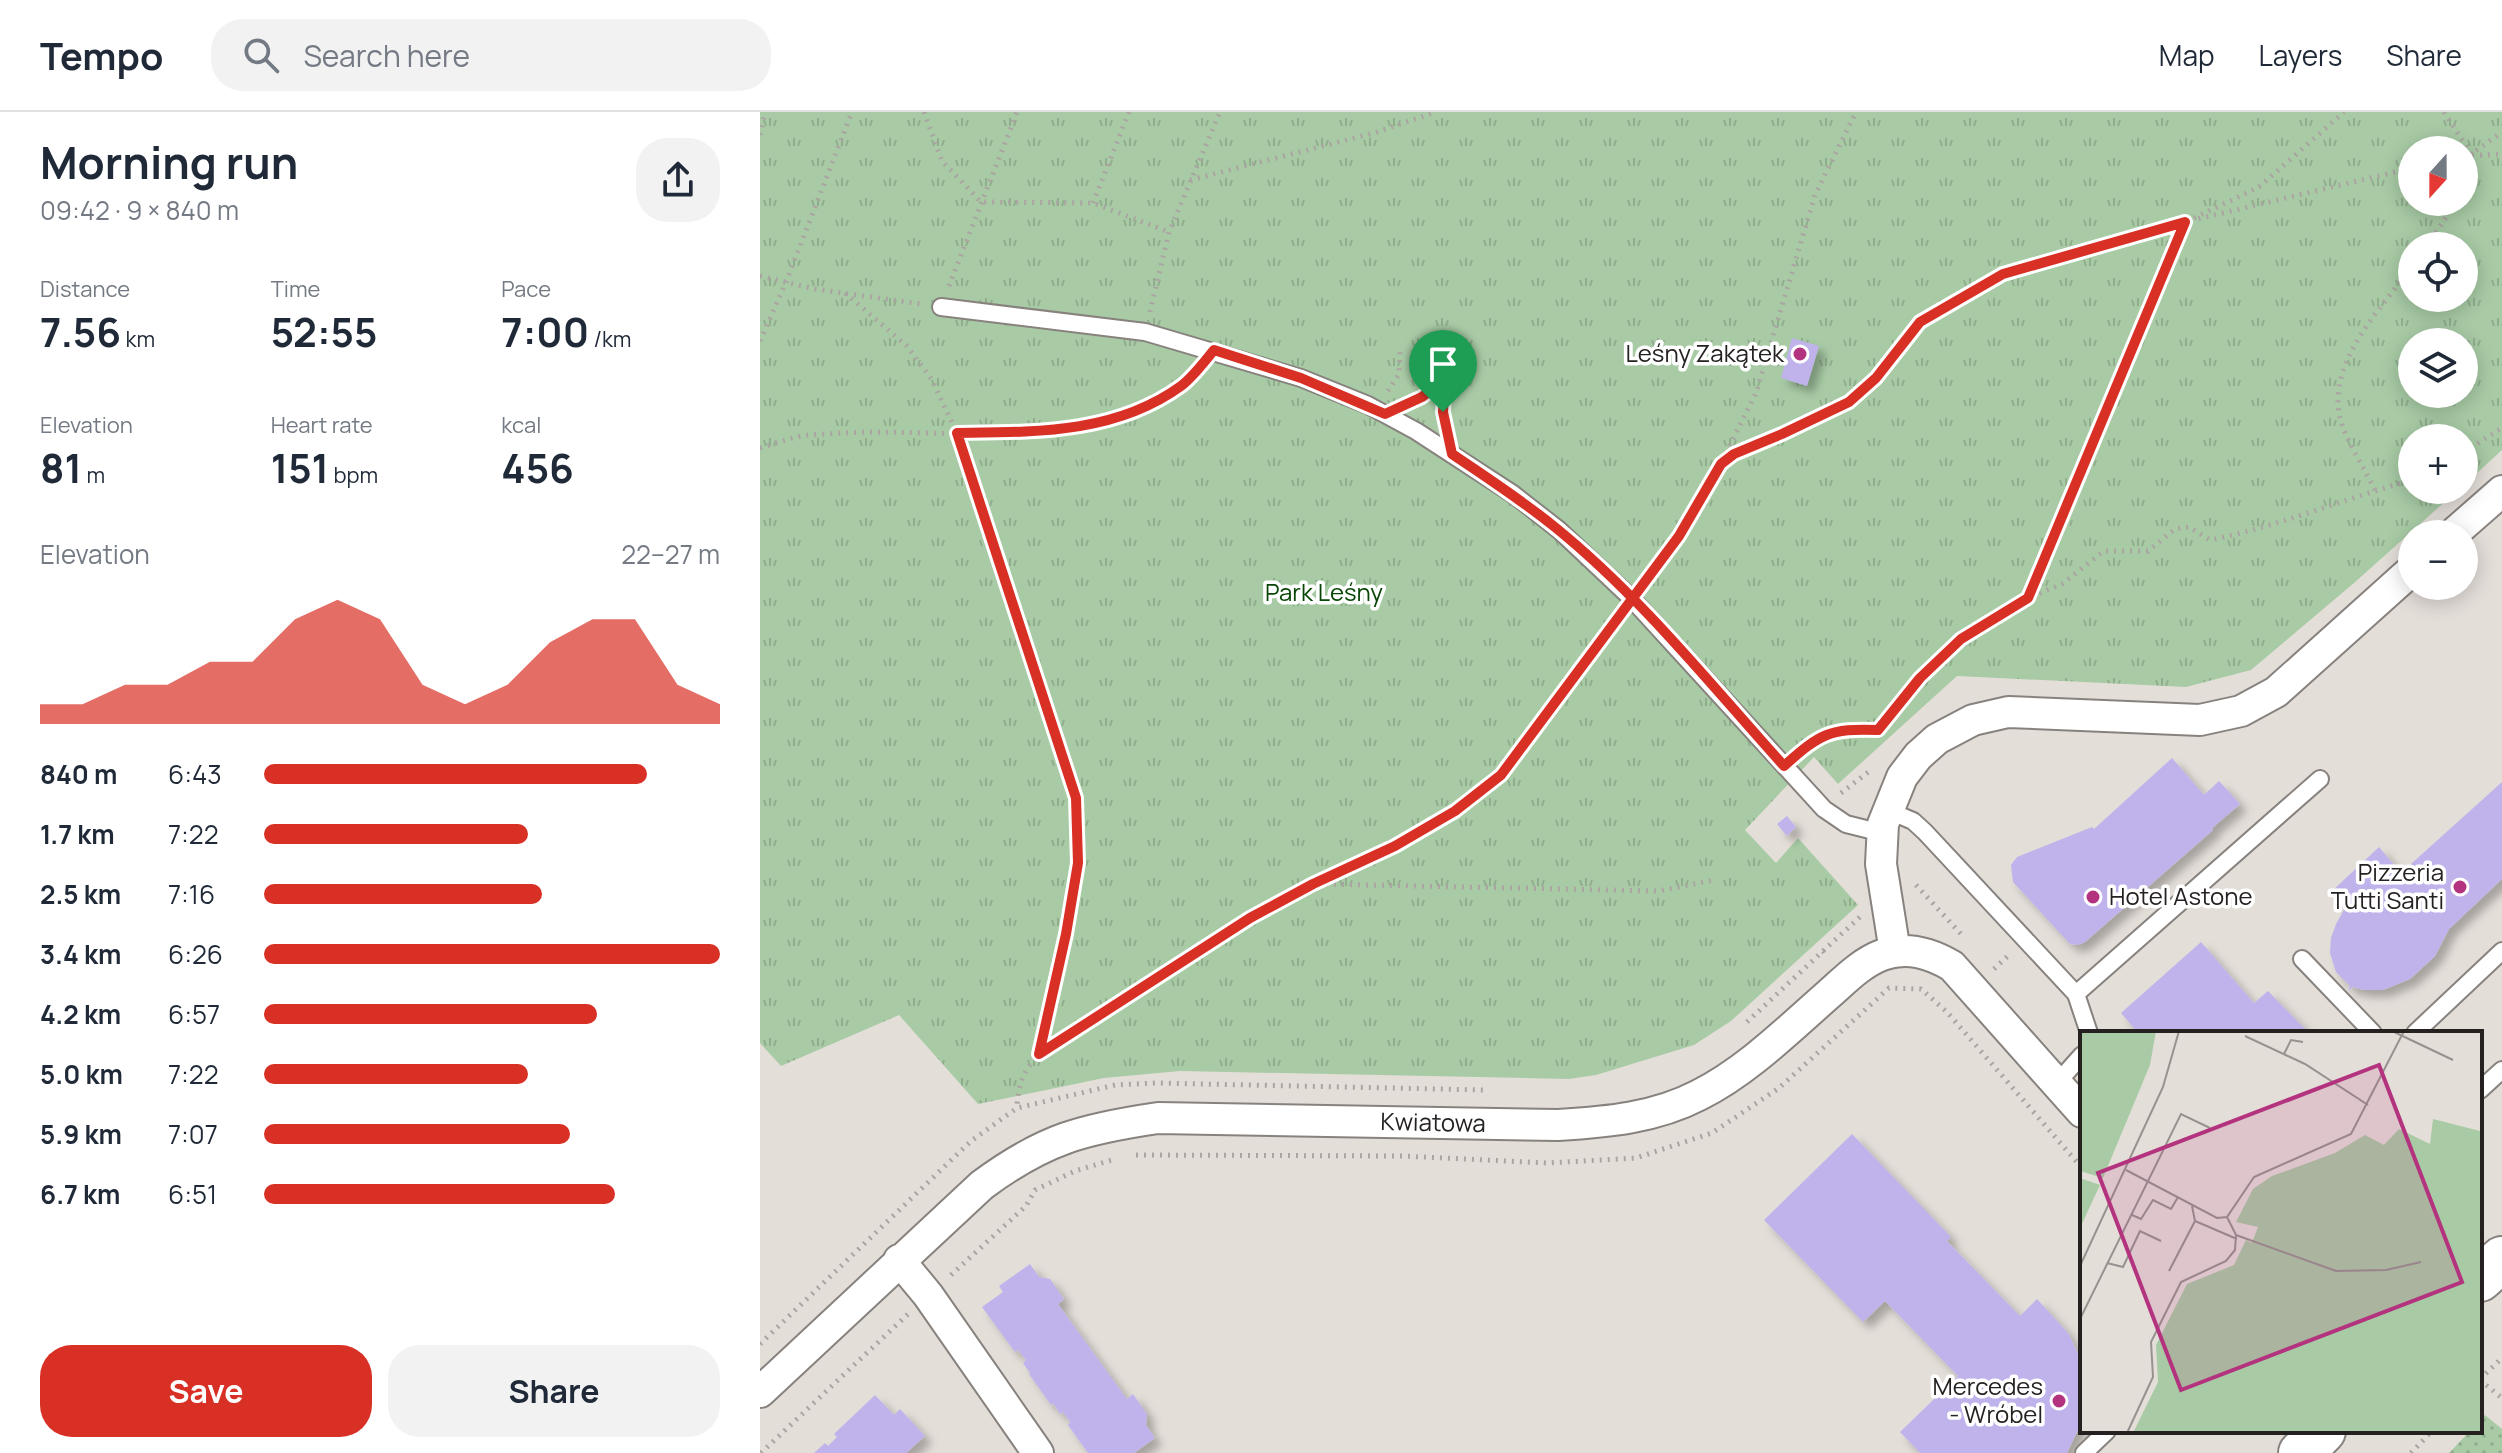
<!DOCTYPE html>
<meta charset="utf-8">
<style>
:root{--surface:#fff;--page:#f2f2f3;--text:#1f2937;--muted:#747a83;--line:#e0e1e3;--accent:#d93025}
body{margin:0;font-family:Manrope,sans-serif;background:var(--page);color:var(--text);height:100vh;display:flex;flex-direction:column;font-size:30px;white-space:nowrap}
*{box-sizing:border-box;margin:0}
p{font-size:26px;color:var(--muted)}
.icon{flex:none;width:44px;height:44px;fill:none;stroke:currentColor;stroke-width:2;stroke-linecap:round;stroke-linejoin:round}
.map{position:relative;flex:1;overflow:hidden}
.drawer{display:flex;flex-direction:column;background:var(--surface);width:760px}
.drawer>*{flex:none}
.needle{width:52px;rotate:201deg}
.fabs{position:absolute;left:1638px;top:24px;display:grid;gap:16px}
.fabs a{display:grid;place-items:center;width:80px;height:80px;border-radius:50%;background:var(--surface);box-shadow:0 4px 20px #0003;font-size:40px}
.pin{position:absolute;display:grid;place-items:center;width:68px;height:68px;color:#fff;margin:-82px -34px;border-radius:50% 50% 50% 0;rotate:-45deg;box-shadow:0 0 8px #0007}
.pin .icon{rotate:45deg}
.round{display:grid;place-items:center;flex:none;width:84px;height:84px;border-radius:32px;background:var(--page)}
.overview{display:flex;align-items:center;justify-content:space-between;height:136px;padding:0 40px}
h1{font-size:44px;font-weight:700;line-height:60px}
.stats{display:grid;grid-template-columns:repeat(3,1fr);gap:12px;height:136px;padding:8px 40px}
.stats div{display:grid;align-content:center}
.stats b{font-size:40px;font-weight:700}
.stats small{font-size:22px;font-weight:400}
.stats p{font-size:22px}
.chart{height:224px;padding:16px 40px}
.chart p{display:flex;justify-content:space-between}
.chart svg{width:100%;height:144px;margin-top:8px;fill:var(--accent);opacity:.7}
.cta{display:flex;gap:16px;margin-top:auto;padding:16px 40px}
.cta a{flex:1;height:92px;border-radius:32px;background:var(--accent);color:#fff;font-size:32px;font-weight:700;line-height:92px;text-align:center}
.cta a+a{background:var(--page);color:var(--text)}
ul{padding:0 40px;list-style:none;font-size:26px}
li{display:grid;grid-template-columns:128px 96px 1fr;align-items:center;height:60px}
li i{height:20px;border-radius:10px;background:var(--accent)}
header{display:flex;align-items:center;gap:48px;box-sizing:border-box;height:112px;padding:0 40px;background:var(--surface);border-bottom:2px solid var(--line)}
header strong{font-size:38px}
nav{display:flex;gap:44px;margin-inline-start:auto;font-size:28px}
.search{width:560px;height:72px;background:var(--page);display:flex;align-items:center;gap:20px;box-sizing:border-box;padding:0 28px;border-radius:32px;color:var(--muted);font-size:30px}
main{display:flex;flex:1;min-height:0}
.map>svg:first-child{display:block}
.grass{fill:url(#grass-tufts);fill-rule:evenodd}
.garden{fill:url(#garden-dots)}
.building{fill:#c0b3ec;filter:url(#shadow)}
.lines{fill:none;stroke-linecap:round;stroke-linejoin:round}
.service-casing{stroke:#88827e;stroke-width:20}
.minor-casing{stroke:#88827e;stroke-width:34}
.secondary-casing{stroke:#88827e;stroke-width:48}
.path{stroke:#aaa5a1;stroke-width:5;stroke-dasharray:2 6;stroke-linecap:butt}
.service{stroke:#fff;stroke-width:16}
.minor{stroke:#fff;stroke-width:30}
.secondary{stroke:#fff;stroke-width:44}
.route-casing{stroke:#fff;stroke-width:16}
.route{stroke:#d93025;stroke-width:10}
.poi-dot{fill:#b3337e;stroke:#fff;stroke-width:3}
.labels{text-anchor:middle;stroke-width:7;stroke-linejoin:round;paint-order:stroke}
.poi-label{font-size:24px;fill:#242120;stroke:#fff;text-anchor:end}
.park-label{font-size:24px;fill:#074604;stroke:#fff}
.street-label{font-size:24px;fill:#242120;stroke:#fff}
.inset-road{fill:none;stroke:#97928f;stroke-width:2}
.view{fill:#b3337e;fill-opacity:0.15;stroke:#b3337e;stroke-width:4}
.inset-edge{fill:none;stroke:#242120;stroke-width:4}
</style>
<header>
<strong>Tempo</strong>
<div class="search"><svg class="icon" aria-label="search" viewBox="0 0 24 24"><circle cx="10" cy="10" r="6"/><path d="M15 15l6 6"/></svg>Search here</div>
<nav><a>Map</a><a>Layers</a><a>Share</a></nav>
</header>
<main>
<section class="drawer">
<div class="overview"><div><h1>Morning run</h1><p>09:42 · 9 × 840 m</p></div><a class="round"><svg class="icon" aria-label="share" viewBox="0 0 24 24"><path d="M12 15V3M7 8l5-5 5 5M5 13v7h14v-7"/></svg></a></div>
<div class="stats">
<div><p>Distance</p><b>7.56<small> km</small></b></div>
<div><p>Time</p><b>52:55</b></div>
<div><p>Pace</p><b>7:00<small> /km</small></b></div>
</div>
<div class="stats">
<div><p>Elevation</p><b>81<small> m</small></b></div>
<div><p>Heart rate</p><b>151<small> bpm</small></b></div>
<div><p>kcal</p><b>456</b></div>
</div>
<div class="chart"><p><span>Elevation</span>22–27 m</p>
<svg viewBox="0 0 160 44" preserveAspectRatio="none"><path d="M0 44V38L10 38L20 32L30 32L40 25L50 25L60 12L70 6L80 12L90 32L100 38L110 32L120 19L130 12L140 12L150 32L160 38V44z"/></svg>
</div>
<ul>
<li><b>840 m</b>6:43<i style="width:84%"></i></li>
<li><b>1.7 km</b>7:22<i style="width:58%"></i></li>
<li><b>2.5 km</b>7:16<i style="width:61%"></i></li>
<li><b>3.4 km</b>6:26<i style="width:100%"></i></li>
<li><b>4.2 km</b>6:57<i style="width:73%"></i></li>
<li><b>5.0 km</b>7:22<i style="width:58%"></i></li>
<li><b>5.9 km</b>7:07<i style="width:67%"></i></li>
<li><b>6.7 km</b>6:51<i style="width:77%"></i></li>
</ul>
<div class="cta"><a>Save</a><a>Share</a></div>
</section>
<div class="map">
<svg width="1742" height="1341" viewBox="0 0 1742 1341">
<defs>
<pattern id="grass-tufts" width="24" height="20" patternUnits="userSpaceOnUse" patternTransform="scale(2)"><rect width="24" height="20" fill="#a8cba5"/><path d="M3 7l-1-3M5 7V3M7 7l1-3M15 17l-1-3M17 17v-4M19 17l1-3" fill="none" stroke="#90ae8e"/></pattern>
<pattern id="garden-dots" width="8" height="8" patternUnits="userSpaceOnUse" patternTransform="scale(2)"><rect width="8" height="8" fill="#a8cba5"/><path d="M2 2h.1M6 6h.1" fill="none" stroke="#90ae8e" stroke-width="1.8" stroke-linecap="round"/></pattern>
<filter id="shadow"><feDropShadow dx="7" dy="7" stdDeviation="4" flood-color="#0004"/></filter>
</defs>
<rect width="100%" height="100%" fill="#e4ded9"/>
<path class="grass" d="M0,0H1742V338L1704,373V326H1652V378H1698L1594,471L1491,558L1426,575L1197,564L1078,672L1054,645L985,718L1016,751L1038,726L1098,793L971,909L934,933L836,963L809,967L420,959L344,966L218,992L139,903L21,954L0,931ZM1652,38H1704V90H1652ZM1652,134H1704V186H1652ZM1652,230H1704V282H1652Z"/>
<path class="garden" d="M1725,1303L1742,1317V1341H1689L1710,1319H1720V1309Z"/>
<path class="building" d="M1032,226L1059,234L1047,274L1021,266Z
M1412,646L1444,683L1459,669L1480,692L1452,716L1453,718L1325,830L1318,833L1310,832L1253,770L1251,753L1257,745L1332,715L1334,717Z
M1742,670V767L1689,817L1675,844L1650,867L1623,878H1604L1593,875L1588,879L1590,874L1576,860L1570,841L1571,826L1576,812L1585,796L1578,795L1581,792L1571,780L1619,735L1641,761Z
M1027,704L1036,715L1027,724L1017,712Z
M1441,830L1494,891L1508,879L1549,921H1378L1361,901Z
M1092,1022L1191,1125L1187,1129L1260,1204L1277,1187L1308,1221L1322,1250V1309L1307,1341H1160L1140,1320L1198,1264L1125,1189L1103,1210L1004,1108Z
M270,1152L279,1165L290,1167L304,1187L298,1192L367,1287L373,1282L387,1302L386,1313L395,1326L374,1341H328L308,1313L310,1310L303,1300L300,1302L293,1291L291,1293L269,1262L270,1261L263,1251L266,1248L258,1238L255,1240L222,1195L243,1180L239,1174Z
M115,1283L134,1303L140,1297L165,1324L146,1341H54L65,1331L68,1334L77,1325L74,1322Z"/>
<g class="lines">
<g class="service-casing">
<path id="service" d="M181,195L385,220L541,266L608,293L656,319L753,382L799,418L871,486L1064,697L1086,712L1122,721
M1127,698L1153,709L1165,720L1316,882L1329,921
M1542,847L1613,921
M1316,882L1560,667
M1655,921L1742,839
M1297,971L1322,943
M1720,978L1742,958
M1324,1341L1347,1319"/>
</g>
<g class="minor-casing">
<path id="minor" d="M1693,422L1742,379
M1135,840L1121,752L1123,712L1142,665L1158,644L1177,627L1213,608L1248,600L1440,608L1481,599L1516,580L1652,458
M139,1148L168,1183L278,1341
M0,1280L222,1073C284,1027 323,1017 398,1006L798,1013C847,1010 895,1006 939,983C987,959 1029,917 1069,882C1085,868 1101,851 1122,843C1147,834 1170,841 1192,854L1322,1000"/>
</g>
<g class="secondary-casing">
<path id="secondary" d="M1720,1167L1742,1147
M1541,1341L1563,1319"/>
</g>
<path class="path" d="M164,0L182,49L221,90L333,91L409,120
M1684,0L1711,42L1742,20
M0,23L5,0
M1704,44L1742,42
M430,68L614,21L676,0
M1704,74L1711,42
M333,91L369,0
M1434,106L1499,75L1584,0
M1667,134L1696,90
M0,164L55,177L161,192
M189,174L257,0
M85,181L147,234L172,268L197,321L316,686L318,751L306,822L279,942C263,959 258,973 257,996
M390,200L409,120L460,0
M0,229L26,170L92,0
M628,279L639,262L640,238
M651,290L689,264
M684,310V283L705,232
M0,336C14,332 27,327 41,324C55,322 70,322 84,321C193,315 356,347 437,258
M1704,340L1742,316
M965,349L974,342L1089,290L1116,266L1160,210L1243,162L1425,110L1652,56
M1615,378C1605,358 1585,326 1580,306C1567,249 1622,196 1652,154
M884,469L919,424L947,379L996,281L1055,83L1096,0
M1269,485L1425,110
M1041,638C1064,618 1089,617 1118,618L1160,566L1201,527L1268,486L1302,472L1344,439H1388L1415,417L1429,415L1450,428C1519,414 1584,387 1652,368
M1081,681L1111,658
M558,772L898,779L954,768
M1156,773L1201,822
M1063,839L1100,805
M1234,857L1250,842
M987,910L1063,839L1067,843
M279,942L490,806L553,772L635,734L695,699L741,663L858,503
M376,1043L643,1044L787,1051L876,1046L952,1021L1019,976L1129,876L1161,877L1187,900L1322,1056
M191,1163L266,1094L275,1078L315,1059L355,1047
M0,1232L211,1029L257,996L355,973L396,971L724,978
M1720,1267L1742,1246
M1720,1268L1742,1286
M1,1341L148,1202
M1651,1341L1672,1319"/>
<use href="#service" class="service"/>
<use href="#minor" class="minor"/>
<use href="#secondary" class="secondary"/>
</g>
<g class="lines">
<g class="route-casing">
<path id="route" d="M683,300L692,342C728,366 763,389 796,416C881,485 951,573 1024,654C1060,622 1069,616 1118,618L1160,566L1201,527L1268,486L1425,110L1243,162L1160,210L1116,266L1089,290L1022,322L974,342L961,352L919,424L741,663L695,699L635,734L553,772L490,806L279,942L306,822L318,751L316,686L197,321C274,320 355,322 421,274C433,265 444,250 454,238L541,266L625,302L662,285L690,263L684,283L683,300"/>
</g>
<use href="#route" class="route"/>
</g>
<g class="poi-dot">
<circle cx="1040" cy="242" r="8"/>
<circle cx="1700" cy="775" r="8"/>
<circle cx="1333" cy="785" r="8"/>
<circle cx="1299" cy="1289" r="8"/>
</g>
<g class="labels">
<g class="poi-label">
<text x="1024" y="250">Leśny Zakątek</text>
<text x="1684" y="769">Pizzeria<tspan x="1684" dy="28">Tutti Santi</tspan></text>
<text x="1349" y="793" text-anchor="start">Hotel Astone</text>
<text x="1283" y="1283">Mercedes<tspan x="1283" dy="28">- Wróbel</tspan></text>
</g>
<g class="park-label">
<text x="564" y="489">Park Leśny</text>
</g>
<g class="street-label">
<text transform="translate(673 1011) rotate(1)" y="8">Kwiatowa</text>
</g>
</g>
<g transform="translate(1320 919)">
<rect width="402" height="402" fill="#e4ded9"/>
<path d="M353,88L400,100L402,402H53L78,351L76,314L107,253L154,234L166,209L172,212L178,196L156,191L173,158L192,145L255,122L285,104L304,114L319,98L350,113Z" fill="#a8cba5"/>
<path d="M0,0H76L70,34L23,147L0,140ZM0,147L20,154L0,197Z" fill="#a8cba5"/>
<path class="inset-road" d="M312,0L373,29M165,5L225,33L288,74M204,23L211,9L223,11M46,139L137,187L147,186L174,146L271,103L324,0M112,175L115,190L157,208M52,184L61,188L73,169L91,178L98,166M156,204L256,240L306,239L341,231M27,232L43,236L60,200L81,210M0,235L83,56L99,0M89,240L115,190M0,288L101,83L130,97M47,402L73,346L71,311L101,251L146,230L155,219L156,204L147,186"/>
<path class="view" d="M299,34L382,251L101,359L18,142Z"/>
<rect width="402" height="402" class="inset-edge"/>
</g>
</svg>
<div class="fabs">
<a><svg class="needle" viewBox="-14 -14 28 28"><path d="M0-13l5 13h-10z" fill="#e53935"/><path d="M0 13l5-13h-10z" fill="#747a83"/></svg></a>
<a><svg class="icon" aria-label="locate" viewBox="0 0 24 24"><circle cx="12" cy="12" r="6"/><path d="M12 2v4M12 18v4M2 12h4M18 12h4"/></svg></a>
<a><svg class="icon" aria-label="layers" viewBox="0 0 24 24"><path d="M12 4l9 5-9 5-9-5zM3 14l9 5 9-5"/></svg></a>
<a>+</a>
<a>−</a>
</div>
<div class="pin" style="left:683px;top:300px;background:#1e9e55"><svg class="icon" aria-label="arrive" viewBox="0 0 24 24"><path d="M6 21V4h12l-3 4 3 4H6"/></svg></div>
</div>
</main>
